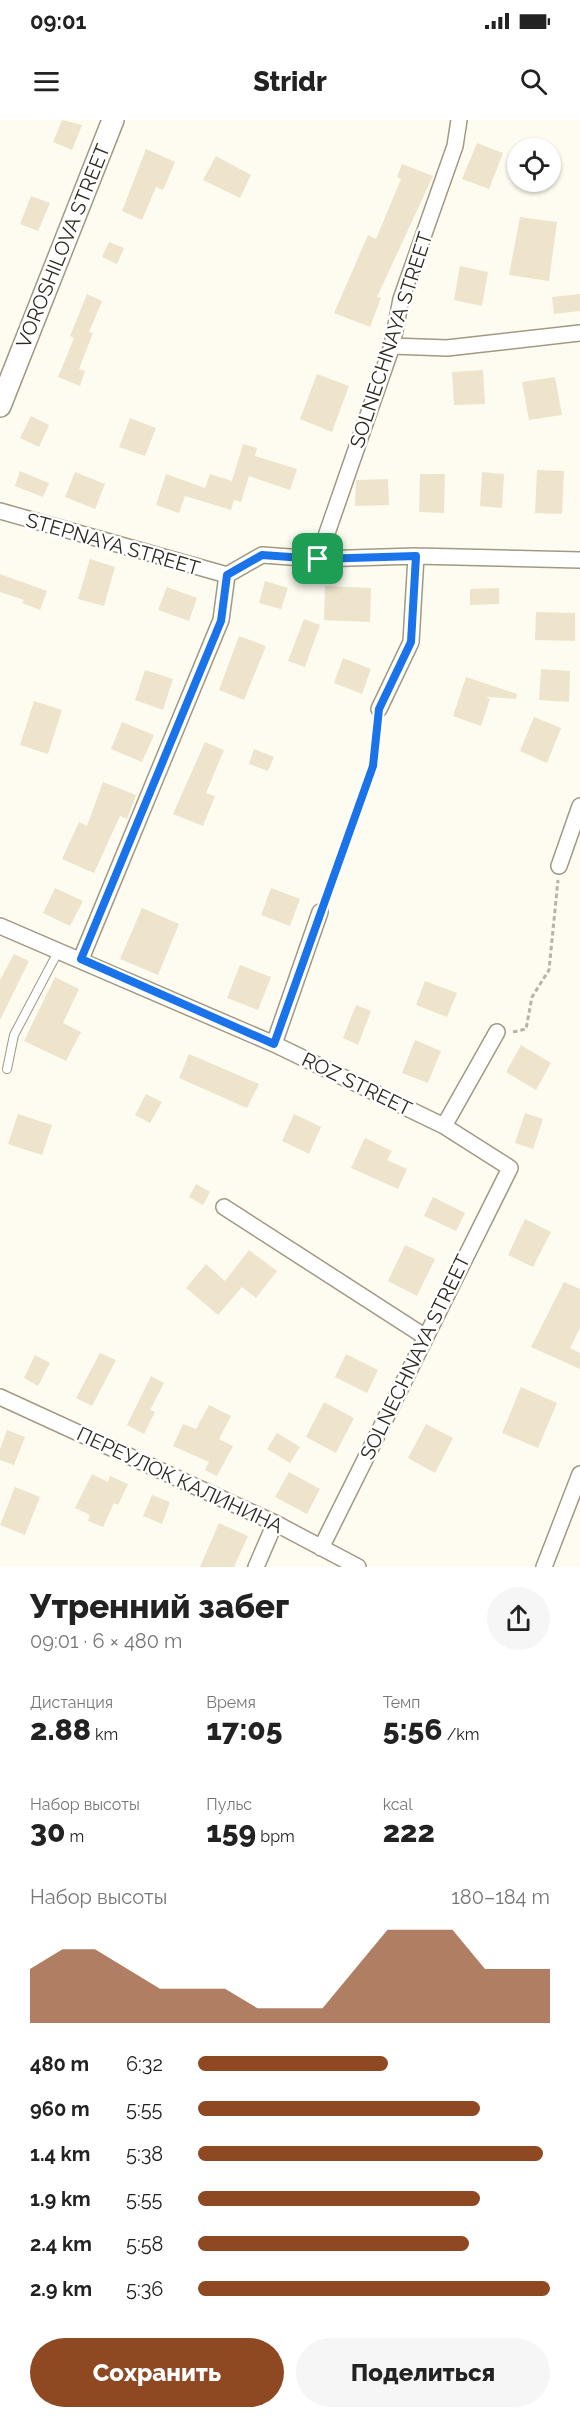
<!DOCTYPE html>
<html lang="ru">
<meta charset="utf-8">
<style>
:root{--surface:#fff;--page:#f6f6f6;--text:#222;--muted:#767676;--accent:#8f4922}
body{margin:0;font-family:Raleway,sans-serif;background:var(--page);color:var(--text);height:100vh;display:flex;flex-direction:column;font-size:22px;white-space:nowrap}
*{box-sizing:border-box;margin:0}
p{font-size:20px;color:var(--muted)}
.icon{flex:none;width:33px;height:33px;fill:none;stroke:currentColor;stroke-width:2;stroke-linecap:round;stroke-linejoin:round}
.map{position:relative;height:1447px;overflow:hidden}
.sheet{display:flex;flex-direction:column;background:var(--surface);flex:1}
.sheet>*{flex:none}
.tools{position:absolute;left:507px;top:18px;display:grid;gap:12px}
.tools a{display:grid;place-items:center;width:54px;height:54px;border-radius:50%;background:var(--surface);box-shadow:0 2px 4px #0004;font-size:30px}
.pin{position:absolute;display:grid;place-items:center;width:51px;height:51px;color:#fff;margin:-26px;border-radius:12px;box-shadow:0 3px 9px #0006}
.round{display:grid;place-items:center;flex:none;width:63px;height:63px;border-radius:32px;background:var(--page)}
.overview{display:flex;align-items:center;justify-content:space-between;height:102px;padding:0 30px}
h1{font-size:33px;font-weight:800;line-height:45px}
.figures{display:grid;grid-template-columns:repeat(3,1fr);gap:9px;height:102px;padding:6px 30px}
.figures div{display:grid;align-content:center}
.figures b{font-size:30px;font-weight:800}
.figures small{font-size:16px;font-weight:400}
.figures p{font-size:16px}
.chart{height:168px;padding:12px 30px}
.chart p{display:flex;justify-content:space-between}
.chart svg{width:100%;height:108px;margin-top:6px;fill:var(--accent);opacity:.7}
.cta{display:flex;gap:12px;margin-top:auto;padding:12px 30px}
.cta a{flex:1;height:69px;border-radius:36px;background:var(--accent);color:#fff;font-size:24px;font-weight:800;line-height:69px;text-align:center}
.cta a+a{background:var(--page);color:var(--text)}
ul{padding:0 30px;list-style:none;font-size:20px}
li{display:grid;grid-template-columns:96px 72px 1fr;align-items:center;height:45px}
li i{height:15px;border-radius:8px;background:var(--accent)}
.status{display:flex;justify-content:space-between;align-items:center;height:42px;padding:0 30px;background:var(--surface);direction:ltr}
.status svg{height:16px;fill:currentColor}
header{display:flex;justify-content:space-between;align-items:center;height:78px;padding:0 30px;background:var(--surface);font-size:27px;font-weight:800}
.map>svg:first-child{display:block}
.building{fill:#ede4cb}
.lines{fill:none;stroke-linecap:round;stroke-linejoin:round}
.service-casing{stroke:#a19982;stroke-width:10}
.minor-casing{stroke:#a19982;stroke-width:18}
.secondary-casing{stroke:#a19982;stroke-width:24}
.path{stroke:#b6b3a9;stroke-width:3;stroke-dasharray:4.5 3;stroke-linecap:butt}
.service{stroke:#fff;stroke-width:8}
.minor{stroke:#fff;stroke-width:15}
.secondary{stroke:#fff;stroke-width:21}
.route-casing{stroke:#fff;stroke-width:12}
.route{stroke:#1a73e8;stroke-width:8}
.labels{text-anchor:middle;stroke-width:5;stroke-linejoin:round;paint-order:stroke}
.street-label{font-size:20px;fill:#2d2a20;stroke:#fff}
</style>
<div class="status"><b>09:01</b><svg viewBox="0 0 49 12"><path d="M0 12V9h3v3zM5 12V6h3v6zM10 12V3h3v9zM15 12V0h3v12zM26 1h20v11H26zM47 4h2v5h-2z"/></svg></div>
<header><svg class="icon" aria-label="menu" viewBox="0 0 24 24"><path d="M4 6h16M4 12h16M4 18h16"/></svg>Stridr<svg class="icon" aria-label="search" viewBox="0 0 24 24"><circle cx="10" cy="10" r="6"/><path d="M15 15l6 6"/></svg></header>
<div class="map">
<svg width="580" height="1447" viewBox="0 0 580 1447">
<rect width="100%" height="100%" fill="#fefbf1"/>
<path class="building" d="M62,0L82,5L72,30L53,22Z
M477,23L503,33L489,69L462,59Z
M146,29L175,42L163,70L156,67L142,100L122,91Z
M216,36L251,55L240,78L203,60Z
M402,44L433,56L377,177L381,178L370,207L334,193L368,115L376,119L401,59L397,57Z
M31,76L50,83L38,111L20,104Z
M520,97L557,102L549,161L509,155Z
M109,122L124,128L117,144L102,137Z
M460,146L488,152L482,186L454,180Z
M87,174L102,181L89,212L93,213L79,249L85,251L80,266L58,257L74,218L70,216Z
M580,174V191L554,194L552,177Z
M483,250L485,284L454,285L452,252Z
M317,254L349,266L332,312L300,299Z
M555,257L562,295L529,300L522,262Z
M31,296L49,305L39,327L20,318Z
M130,298L156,308L145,336L119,327Z
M243,324L257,328L255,336L297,349L290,370L249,356L241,382L234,380L231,390L185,376L179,393L156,385L166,354L205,368L210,354L232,361Z
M537,350L564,351L562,394L535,393Z
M20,351L49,363L43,377L15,366Z
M75,352L105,364L95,389L65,377Z
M482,352L504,354L502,388L480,386Z
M420,354H445L444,393L419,392Z
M388,359L389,385L355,386L356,360Z
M90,439L115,447L104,486L78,479Z
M0,454L47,471L40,490L22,483L24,480L0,472Z
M265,461L288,468L281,489L259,483Z
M325,466L371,468L370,502L324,500Z
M167,467L197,478L189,501L158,490Z
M499,468V484L470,485V469Z
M536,492L575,493V521L535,520Z
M304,499L320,505L305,547L288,541Z
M239,516L266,526L244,580L219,570Z
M343,538L371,549L362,574L334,563Z
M541,549L570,551L569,582L539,580Z
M145,550L173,559L163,590L135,580Z
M466,557L517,574L516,579L486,577L490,579L481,606L453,596Z
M34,581L62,590L48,634L20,625Z
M534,597L561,608L547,643L520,631Z
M122,602L154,615L142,642L111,629Z
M205,622L224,630L206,673L215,676L203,706L173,694Z
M254,629L274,637L268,651L249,644Z
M103,662L136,675L127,699L120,696L94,753L62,739L79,702L87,706Z
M55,768L83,781L70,806L43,793Z
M271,768L300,779L290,806L261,795Z
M142,788L179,804L158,855L120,839Z
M14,834L29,841L0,900V860Z
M240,845L271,857L258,890L227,878Z
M55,857L79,869L63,903L81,912L66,941L24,921Z
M425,861L457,873L447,897L416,885Z
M356,885L371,891L358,925L343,918Z
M415,920L441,931L428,963L402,953Z
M521,925L551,943L536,970L506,952Z
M189,934L259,964L247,988L179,958Z
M146,974L162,982L150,1003L135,995Z
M525,993L543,999L533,1029L515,1023Z
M18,994L52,1005L42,1035L8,1024Z
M294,994L321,1007L309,1034L282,1021Z
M365,1018L392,1031L387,1040L407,1049L398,1069L351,1048Z
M196,1064L210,1072L203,1085L189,1077Z
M433,1077L465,1093L456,1111L424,1096Z
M525,1099L551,1112L533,1147L508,1135Z
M405,1125L435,1139L417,1176L388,1161Z
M249,1130L277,1151L256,1178L242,1167L218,1195L186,1168L206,1144L225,1161Z
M564,1162L580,1169V1208L570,1228L580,1233V1249L531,1227Z
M100,1233L116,1240L92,1286L76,1278Z
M346,1234L378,1250L367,1273L335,1257Z
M35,1235L50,1243L38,1266L24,1258Z
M151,1256L164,1263L150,1290L155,1292L144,1314L127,1305Z
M521,1267L557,1283L538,1328L502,1313Z
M324,1282L354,1298L336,1333L306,1317Z
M209,1285L231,1296L219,1319L233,1326L217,1356L205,1350L209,1342L173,1326L183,1304L196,1309Z
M426,1304L453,1318L435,1353L408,1338Z
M7,1310L25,1317L14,1345L0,1340V1329Z
M277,1313L300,1327L290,1343L267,1329Z
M289,1352L320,1369L307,1394L275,1377Z
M92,1354L108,1362L110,1356L128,1364L118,1385L114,1383L103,1407L88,1401L90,1395L75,1388Z
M15,1367L40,1377L25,1415L0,1405Z
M152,1375L170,1382L162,1404L143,1396Z
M219,1403L248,1416L234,1447H200Z"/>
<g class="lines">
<g class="service-casing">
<path id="service" d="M7,949L14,915L59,830"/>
</g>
<g class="minor-casing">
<path id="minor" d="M392,226L447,228L580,213
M0,391L227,455L262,435L318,439L416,436L580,440
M318,439L392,226L401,179L455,26L459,0
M379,589L411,522L416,436
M559,746L580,686
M0,806L274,924L444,1006L510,1048L321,1428
M81,839L221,500L227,455
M274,924L320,792
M444,1006L497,912
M224,1087L424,1216
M0,1277L275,1403L358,1447
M256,1447L275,1403
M544,1447L580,1354"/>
</g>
<g class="secondary-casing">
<path id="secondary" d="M0,286L113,0"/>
</g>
<path class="path" d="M326,777L373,646L377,606
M513,912L526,909L532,877L549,850L558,760"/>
<use href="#service" class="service"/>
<use href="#minor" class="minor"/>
<use href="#secondary" class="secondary"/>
</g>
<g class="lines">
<g class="route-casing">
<path id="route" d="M262,435L318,439L416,436L411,522L379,589L373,646L274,924L81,839L221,501L227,455Z"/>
</g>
<use href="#route" class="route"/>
</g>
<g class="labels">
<g class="street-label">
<text transform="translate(63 126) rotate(-68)" y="7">VOROSHILOVA STREET</text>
<text transform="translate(391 220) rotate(-72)" y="7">SOLNECHNAYA STREET</text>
<text transform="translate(113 424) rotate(16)" y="7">STEPNAYA STREET</text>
<text transform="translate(357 964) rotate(26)" y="7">ROZ STREET</text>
<text transform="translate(415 1237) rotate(-64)" y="7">SOLNECHNAYA STREET</text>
<text transform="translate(180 1360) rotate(25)" y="7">ПЕРЕУЛОК КАЛИНИНА</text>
</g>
</g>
</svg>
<div class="tools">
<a><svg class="icon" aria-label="locate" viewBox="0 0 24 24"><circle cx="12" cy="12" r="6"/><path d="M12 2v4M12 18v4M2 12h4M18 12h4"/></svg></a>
</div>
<div class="pin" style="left:318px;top:439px;background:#1e9e55"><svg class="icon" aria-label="arrive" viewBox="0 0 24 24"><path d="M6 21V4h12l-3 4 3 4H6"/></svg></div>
</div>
<section class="sheet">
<div class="overview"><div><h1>Утренний забег</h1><p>09:01 · 6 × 480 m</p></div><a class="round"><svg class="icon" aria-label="share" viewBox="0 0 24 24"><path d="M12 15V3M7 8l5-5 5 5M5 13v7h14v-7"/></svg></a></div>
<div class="figures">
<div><p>Дистанция</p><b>2.88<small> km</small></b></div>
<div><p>Время</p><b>17:05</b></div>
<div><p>Темп</p><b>5:56<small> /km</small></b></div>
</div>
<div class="figures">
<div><p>Набор высоты</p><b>30<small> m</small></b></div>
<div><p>Пульс</p><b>159<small> bpm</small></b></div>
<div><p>kcal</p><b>222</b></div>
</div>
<div class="chart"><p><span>Набор высоты</span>180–184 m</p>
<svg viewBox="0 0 160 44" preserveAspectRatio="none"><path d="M0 44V22L10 14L20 14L30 22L40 30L50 30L60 30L70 38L80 38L90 38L100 22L110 6L120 6L130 6L140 22L150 22L160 22V44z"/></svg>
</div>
<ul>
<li><b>480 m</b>6:32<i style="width:54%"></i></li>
<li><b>960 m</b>5:55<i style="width:80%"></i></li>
<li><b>1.4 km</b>5:38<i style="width:98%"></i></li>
<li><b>1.9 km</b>5:55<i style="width:80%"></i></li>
<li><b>2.4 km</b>5:58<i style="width:77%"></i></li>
<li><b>2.9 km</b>5:36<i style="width:100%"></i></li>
</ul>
<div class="cta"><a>Сохранить</a><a>Поделиться</a></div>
</section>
